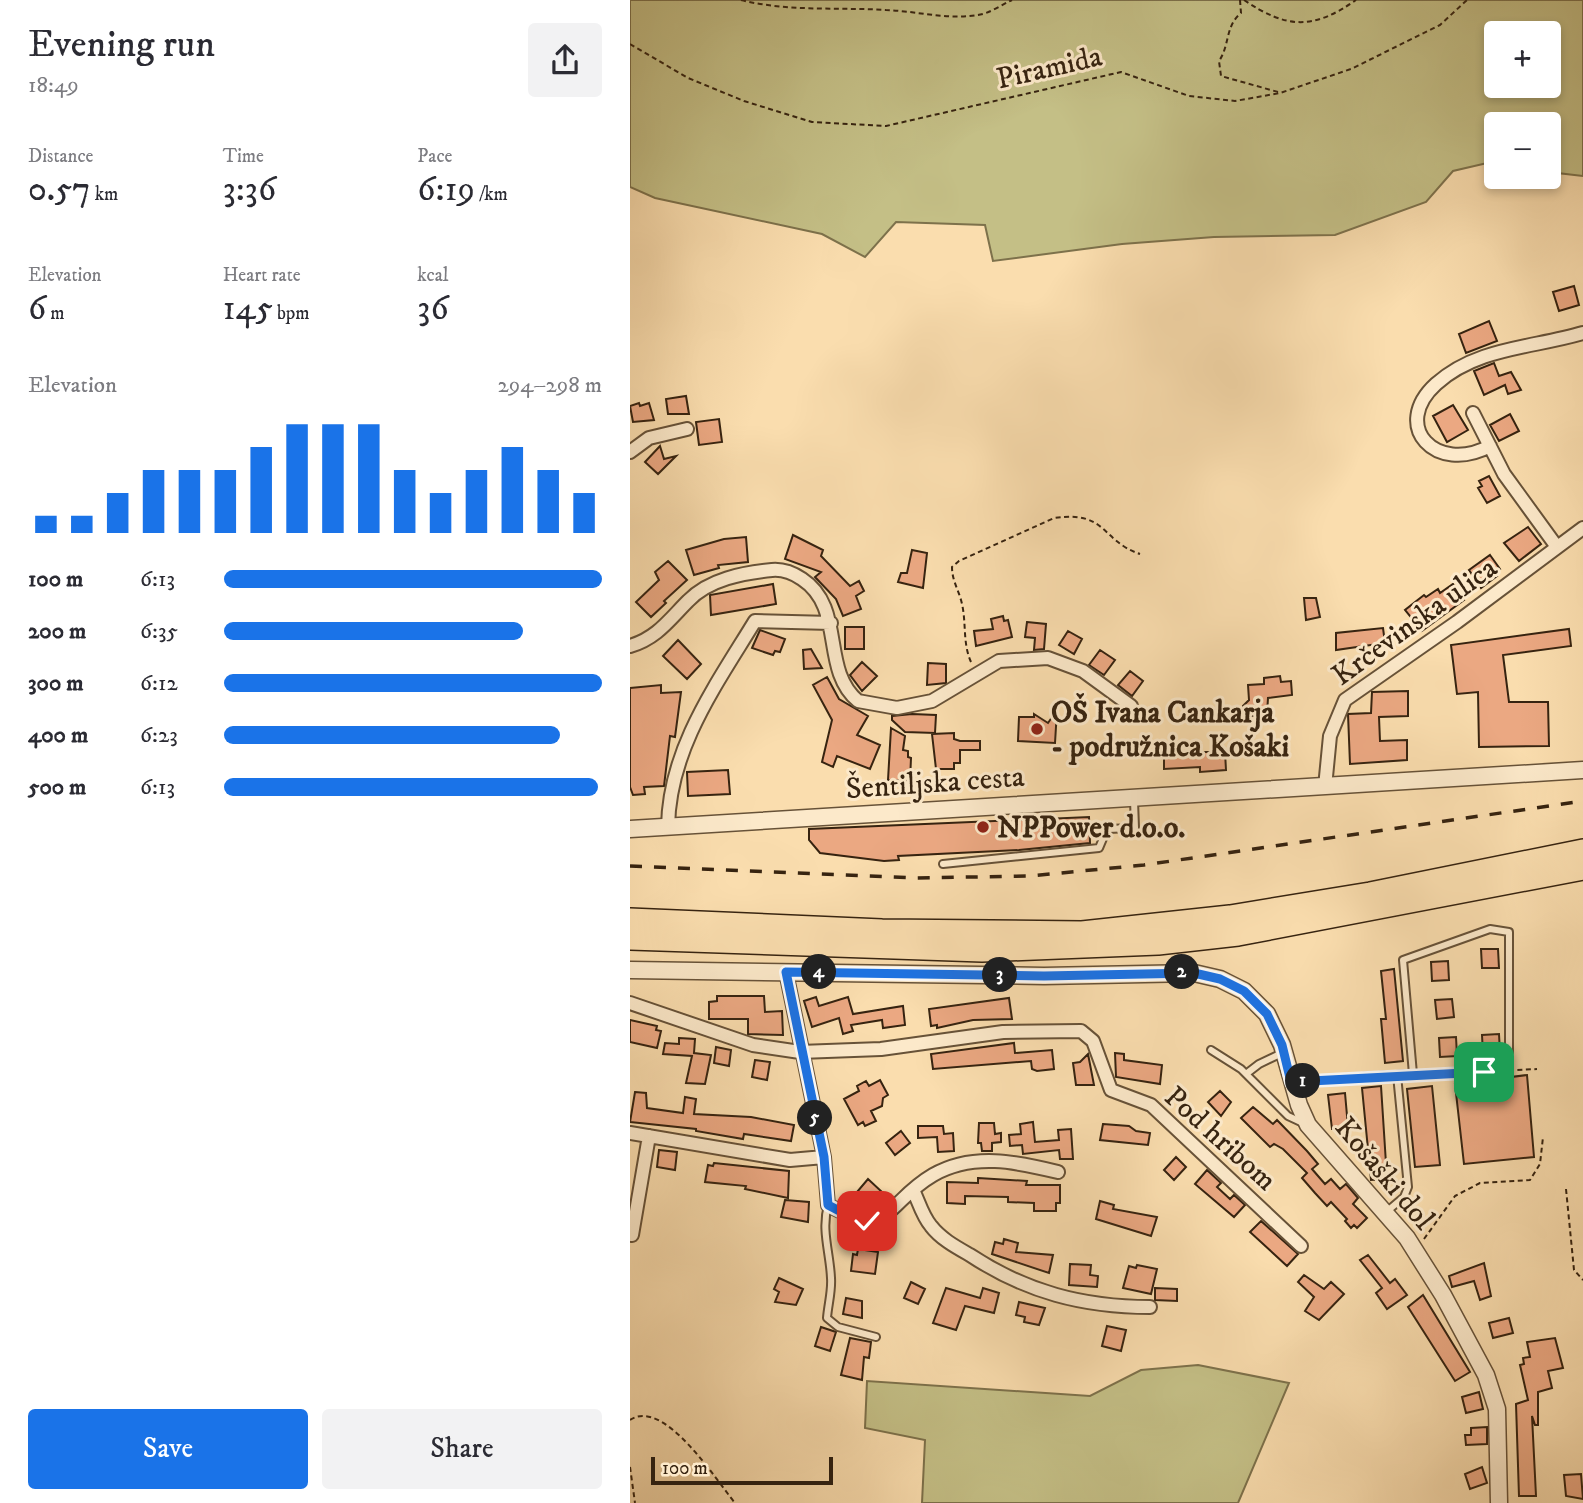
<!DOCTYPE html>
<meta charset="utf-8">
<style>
:root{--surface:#fff;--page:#f2f2f3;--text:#2b2b33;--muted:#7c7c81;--accent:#1a73e8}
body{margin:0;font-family:"IM FELL DW Pica",serif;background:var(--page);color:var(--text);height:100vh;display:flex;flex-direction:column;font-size:26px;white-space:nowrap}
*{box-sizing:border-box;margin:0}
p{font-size:23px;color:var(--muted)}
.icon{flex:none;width:38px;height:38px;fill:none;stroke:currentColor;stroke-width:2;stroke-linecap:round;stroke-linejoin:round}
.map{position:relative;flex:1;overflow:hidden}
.details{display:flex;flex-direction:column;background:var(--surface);width:630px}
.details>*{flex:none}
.buttons{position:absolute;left:854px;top:21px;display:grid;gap:14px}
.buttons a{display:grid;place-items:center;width:77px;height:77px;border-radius:7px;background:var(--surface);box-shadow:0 4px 10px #0003;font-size:35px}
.scale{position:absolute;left:21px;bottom:18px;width:182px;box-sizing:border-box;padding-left:7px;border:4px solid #362310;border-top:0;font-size:19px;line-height:24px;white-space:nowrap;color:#362310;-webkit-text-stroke:5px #fce9ca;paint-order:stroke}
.pin{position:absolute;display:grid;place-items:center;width:60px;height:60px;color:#fff;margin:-30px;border-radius:14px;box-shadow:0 4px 10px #0006}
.km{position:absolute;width:35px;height:35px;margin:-18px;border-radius:50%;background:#222;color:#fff;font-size:19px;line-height:35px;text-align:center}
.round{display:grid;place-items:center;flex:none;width:74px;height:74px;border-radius:7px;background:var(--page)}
.overview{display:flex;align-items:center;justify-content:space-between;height:119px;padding:0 28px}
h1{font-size:38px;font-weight:600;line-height:52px}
.stats{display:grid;grid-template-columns:repeat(3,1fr);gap:10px;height:119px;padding:7px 28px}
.stats div{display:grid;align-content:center}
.stats b{font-size:35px;font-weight:600}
.stats small{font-size:19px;font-weight:400}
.stats p{font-size:19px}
.chart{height:196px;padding:14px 28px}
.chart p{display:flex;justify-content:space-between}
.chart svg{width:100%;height:126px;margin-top:7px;stroke:var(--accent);stroke-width:6}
.button{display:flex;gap:14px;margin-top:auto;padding:14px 28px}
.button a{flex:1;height:80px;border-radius:7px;background:var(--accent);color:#fff;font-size:28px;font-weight:600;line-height:80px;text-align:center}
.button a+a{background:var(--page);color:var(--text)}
ul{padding:0 28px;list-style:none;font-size:23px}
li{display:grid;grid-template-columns:112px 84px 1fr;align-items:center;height:52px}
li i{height:18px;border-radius:9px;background:var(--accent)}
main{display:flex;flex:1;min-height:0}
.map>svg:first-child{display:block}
.green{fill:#c4bf86;stroke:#7d714b;stroke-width:2;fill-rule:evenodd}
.building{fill:#eba882;stroke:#362310;stroke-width:2}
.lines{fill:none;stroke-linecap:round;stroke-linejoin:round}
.service-casing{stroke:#675238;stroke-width:10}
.minor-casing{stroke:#675238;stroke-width:16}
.tertiary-casing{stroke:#675238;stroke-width:19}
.trunk-casing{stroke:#362310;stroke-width:24}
.path{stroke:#362310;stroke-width:2;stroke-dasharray:5 3.5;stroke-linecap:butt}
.service{stroke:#fce9ca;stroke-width:6}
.minor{stroke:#fce9ca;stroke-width:12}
.tertiary{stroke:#fce9ca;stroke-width:16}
.trunk{stroke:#faddae;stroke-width:21}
.rail{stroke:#362310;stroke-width:3.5;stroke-dasharray:12 12;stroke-linecap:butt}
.route-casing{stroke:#fff;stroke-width:14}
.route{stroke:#1a73e8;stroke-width:9}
.poi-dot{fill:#8f2418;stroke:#fce9ca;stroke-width:2.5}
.labels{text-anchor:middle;stroke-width:6;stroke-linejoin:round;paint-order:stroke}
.street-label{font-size:30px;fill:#362310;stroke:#fce9ca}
.poi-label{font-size:30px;font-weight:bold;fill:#362310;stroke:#fce9ca;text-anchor:start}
</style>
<main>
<section class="details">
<div class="overview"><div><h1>Evening run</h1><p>18:49</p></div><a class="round"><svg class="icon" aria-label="share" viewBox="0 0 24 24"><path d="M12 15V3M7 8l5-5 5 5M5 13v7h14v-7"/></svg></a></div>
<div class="stats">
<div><p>Distance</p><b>0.57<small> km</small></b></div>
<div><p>Time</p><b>3:36</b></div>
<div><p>Pace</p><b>6:19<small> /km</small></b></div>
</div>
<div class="stats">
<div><p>Elevation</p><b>6<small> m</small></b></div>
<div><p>Heart rate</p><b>145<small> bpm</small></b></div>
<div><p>kcal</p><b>36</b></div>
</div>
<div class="chart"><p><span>Elevation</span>294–298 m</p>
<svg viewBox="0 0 160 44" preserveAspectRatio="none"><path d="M5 44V38M15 44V38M25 44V30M35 44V22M45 44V22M55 44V22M65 44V14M75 44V6M85 44V6M95 44V6M105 44V22M115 44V30M125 44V22M135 44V14M145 44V22M155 44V30"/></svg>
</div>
<ul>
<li><b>100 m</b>6:13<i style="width:100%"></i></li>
<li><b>200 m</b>6:35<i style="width:79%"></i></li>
<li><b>300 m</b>6:12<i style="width:100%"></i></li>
<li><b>400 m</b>6:23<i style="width:89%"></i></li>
<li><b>500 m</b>6:13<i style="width:99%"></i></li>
</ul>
<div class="button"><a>Save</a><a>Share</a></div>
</section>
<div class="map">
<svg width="953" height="1503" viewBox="0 0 953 1503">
<rect width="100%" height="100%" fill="#faddae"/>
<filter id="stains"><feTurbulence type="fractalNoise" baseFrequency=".00286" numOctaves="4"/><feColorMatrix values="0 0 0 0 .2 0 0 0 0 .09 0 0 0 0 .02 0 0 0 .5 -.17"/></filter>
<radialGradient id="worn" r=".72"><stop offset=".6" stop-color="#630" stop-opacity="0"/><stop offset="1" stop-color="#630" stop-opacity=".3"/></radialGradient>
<path class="green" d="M0,0H953V176L919,172V124H866V161L823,171L796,202L705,235L584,237L492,244L363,261L355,225L266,222L235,257L192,234L25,198L0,187ZM919,33V86H866V33Z
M568,1365L659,1383L608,1503H292L295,1440L235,1428L237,1381L460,1396L511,1370Z"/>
<path class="building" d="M944,286L949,305L929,311L923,292Z
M859,321L867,341L836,353L829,334Z
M864,363L869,376L881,372L891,390L878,394L875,385L854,395L844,371Z
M56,396L59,414H38L36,399Z
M9,403L10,406L19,403L24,420L3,422L0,406Z
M823,405L838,430L817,442L803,416Z
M880,414L889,431L869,441L860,425Z
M89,419L92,442L69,445L66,422Z
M30,446L34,459L46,456L28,474L15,462Z
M859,476L870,496L857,503L848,488L852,486L849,481Z
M898,527L911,544L889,561L874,543Z
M163,535L193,550L191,556L220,586L229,581L234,591L226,596L231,609L213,616L206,599L185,577L191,572L155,559Z
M116,537L118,562L88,565L89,568L64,575L56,550L94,539Z
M282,550L297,553L293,588L268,582L271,573H277Z
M860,555L870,569L865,573L867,576L851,588L839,570Z
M38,561L57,580L34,601L36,603L21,617L6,602L29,580L25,572Z
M143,584L146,604L81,615L80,595Z
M823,584L834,600L792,631L775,610L794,595L796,597L808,589L810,593Z
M674,598H686L690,617L676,620Z
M373,616L374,621L378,620L382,637L346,646L344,631L363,629L361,619Z
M397,622L416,624L414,649L404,650L405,638L395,637Z
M215,627H234V649H215Z
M753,628L755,643L706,650V633Z
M939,629L941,646L873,655L879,702H918L919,746L849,747L848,692L827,694L821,645Z
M130,630L155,639L150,652L145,651L143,655L122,648Z
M438,631L452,639L444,654L429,645Z
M48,640L71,664L57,679L33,656Z
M181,649L192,668L174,669L173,650Z
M470,650L485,660L474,675L459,665Z
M232,662L247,676L232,691L220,675Z
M298,663L316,664V683L297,685Z
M500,671L513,681L502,696L488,685Z
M650,676L651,682L661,681L662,695L638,698L637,714L614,717L613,706L619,700L618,685L634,684V678Z
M197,677L209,699L238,716L227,735L250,745L240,769L207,756L203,767L192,762L202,720L183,685Z
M31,685V693L51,692L45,737L40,736L34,786L14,787L15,794L3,795L0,787V688Z
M778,691V716L749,717L750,741L777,740V760L720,764L718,714L741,713L742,692Z
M427,710L425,743L388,741L389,717H404V714L418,723Z
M282,714L306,715L305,733L275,732L262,720V716Z
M261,728L275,736L273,750L278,751V757L281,758L280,781L258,780Z
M324,733V739L330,741H350V750H330V763H324V769H306L302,734Z
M566,752H595L596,770L570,772V767L534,769V755Z
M98,770L100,794L58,796L57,772Z
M459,817L460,843L389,850L268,856L269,860L254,861L190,853L179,840V829Z
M851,949H868L869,968H852Z
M818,961L819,980L802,981L801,962Z
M764,969L773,1061L755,1063L751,1019H756L751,971Z
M87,996H134L135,1012L152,1011L153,1035L118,1034V1019H79V1002L87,1001Z
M186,997L189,1006L218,997L223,1014L273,1006L275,1025L253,1028L252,1020L221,1025L223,1031L213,1034L209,1018L182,1027L174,1001Z
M379,998L382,1019L343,1020L307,1028V1025L301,1026L299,1009Z
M822,999L824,1017L807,1019L805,1000Z
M0,1020L27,1026L26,1030L31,1031L27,1048L0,1042Z
M869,1034L870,1053L853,1054L852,1035Z
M826,1037L827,1056L810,1057L809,1038Z
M49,1038L65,1039L64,1053L81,1055L75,1084L56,1083L62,1056L33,1054L35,1043L49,1044Z
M384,1043L385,1053L422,1050L424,1069L407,1071L402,1069L401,1061L303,1069L301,1054Z
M86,1047L101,1050L99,1066L84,1063Z
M485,1053L494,1054V1060L532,1065L530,1084L486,1077Z
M458,1054L464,1085H446L443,1063L450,1062Z
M125,1060L140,1062L137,1080L122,1077Z
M897,1075L904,1157L834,1164L825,1084Z
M250,1080L258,1095L253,1098L252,1106L241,1111L246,1121L235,1126L233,1122L228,1125L214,1099L229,1091L227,1086L236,1081L239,1086Z
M751,1086L757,1179L741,1180L732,1088Z
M802,1086L810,1165L785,1167L777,1089Z
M590,1091L601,1102L591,1116L578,1102Z
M5,1092L16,1093L17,1108L53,1113L55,1097L66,1099L64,1114L121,1117L164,1125L161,1141L114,1134L113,1139L66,1131V1129L0,1122Z
M715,1093L718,1127L702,1129L698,1095Z
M623,1107L643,1124L647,1120L677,1151L688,1164L682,1169L695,1184L701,1179L710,1189L716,1184L728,1198L723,1204L737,1218L727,1228L724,1225L721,1228L715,1221L717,1219L701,1202L697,1206L685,1193L672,1178L677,1173L653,1149L644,1144L640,1147L611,1118Z
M403,1122L405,1142L429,1140L428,1130L441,1129L443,1159H430L429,1150L393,1154L392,1145L380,1146L379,1135L391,1134L390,1124Z
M349,1123H364L365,1134L371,1133V1142L362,1143V1151H352L351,1143H348Z
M473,1124L499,1126L506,1131L520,1133L518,1145L470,1140Z
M288,1126H313L314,1134L323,1133L324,1151L308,1152L307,1137L288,1138Z
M271,1131L280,1143L265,1155L256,1143Z
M29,1150L47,1152L45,1170L27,1167Z
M546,1157L556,1167L544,1180L534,1170Z
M84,1163L159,1171L158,1198L115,1189L116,1186L75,1182L78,1165L83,1166Z
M577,1170L591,1183L587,1187L600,1199L604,1195L615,1205L604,1217L565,1184Z
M348,1178L397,1181L396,1185H430V1203H426V1211H404V1203L378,1202V1197L335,1196V1204L317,1203V1182L348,1183Z
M238,1179L252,1192L239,1206L227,1192Z
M155,1200L179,1202L178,1222L151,1217Z
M470,1201L484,1205L483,1209L527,1217L521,1236L466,1219Z
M631,1221L668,1254L657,1266L620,1232Z
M374,1239L388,1243L386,1252L423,1255L419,1273L362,1254L365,1242L373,1244Z
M228,1249L248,1252L245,1274L221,1271L223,1254L227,1255Z
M738,1255L760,1283L765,1279L777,1295L757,1309L746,1293L752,1288L730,1260Z
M854,1263L861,1296L850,1300L844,1281L822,1287L819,1276Z
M440,1264L461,1265L460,1275L468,1276L467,1287L439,1285Z
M507,1265L527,1269L521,1294L493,1288L499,1266L506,1268Z
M674,1275L694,1289L701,1282L714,1294L689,1320L675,1311L684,1297L668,1282Z
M149,1278L173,1289L166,1305L145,1302L149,1292L144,1289Z
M281,1282L295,1289L288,1304L274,1298Z
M316,1288L350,1298L353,1288L369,1293L364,1313L335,1306L326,1330L303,1323Z
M525,1288L547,1289V1301L525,1300Z
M793,1295L840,1372L825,1381L778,1307Z
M216,1298L232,1301V1318L213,1314Z
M389,1302L415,1308L409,1325L394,1322L395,1317L386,1315Z
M879,1318L883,1333L863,1338L859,1323Z
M477,1326L496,1330L491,1351L472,1346Z
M191,1327L206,1332L200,1351L185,1346Z
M220,1338L241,1342L239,1358L234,1357L232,1380L211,1375Z
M925,1338L933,1368L918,1371L922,1388L908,1392V1425H905L902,1416L906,1496H889L886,1404L898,1400L890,1365L894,1364L893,1358L900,1357L897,1342Z
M849,1392L853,1409L836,1413L832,1397Z
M857,1427V1444L836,1445L835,1435H841V1428Z
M852,1467L857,1483L840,1489L835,1474Z
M951,1474L953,1499L936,1496L934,1475Z"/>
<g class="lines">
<g class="service-casing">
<path id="service" d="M313,864L469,848L477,829L505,828L504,800
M581,1050L611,1069L658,1116L673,1123
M616,1074L629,1064L652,1053
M663,1081L783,1074L773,960L860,929L879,932V1052
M198,1205C191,1230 200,1253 201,1278C202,1291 198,1305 197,1318L208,1327L246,1337
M755,1213L774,1197L778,1187L767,1075"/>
</g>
<g class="minor-casing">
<path id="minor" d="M843,413L874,474L927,547
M860,446C806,475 760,426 806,384C847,347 903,348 953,333
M0,452L19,438L57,429
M0,646C27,638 39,620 58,601C79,579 113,573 142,570C153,569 163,573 172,579C216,608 190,669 228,701L267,708L302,701L369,661L418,658L453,671L501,706
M695,787L700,736L715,700L827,622L953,528
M38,827C39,749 86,685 125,621L201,623
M156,972L194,1157L198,1205C262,1240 255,1203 303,1175C343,1152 387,1162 428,1172
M0,1003L123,1045L170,1052L251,1049L373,1032L451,1031L463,1041L481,1090L521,1105L671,1246
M0,1133L160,1160L194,1157
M284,1192C289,1203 293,1217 301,1226C311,1239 326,1247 340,1255C396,1292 453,1307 520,1307
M2,1235L19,1136"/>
</g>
<g class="tertiary-casing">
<path id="tertiary" d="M0,829L953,770
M0,970L414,976L564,973L590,979L614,991L637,1014L652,1045L669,1105L678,1125L777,1238L813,1295L856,1375L867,1409L869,1503"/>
</g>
<g class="trunk-casing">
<path id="trunk" d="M0,919L252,930L452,932L600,916L740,893L953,850
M0,939L352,951L528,944L608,935L953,869"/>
</g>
<path class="path" d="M111,0C159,12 207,7 256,10C286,11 317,20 347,15C359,14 371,5 382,0
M610,0L611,13C595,26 600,45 589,61L591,76L648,92
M614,0C657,29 683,30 726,0
M0,44L58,78L114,101L182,122L256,126L491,72L559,96L605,101L650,93L721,69L810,25L837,0
M341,662C332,642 337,621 331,600C328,589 322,580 322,567L329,561L424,518C477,510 471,541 510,554
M794,1075L907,1069
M936,1189L944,1270L953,1280
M794,1239L825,1196L850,1183L900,1180L910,1164L913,1137
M0,1420C34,1397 86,1480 105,1503
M0,1467L5,1503"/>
<use href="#service" class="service"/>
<use href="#minor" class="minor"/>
<use href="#tertiary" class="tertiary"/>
<use href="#trunk" class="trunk"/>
<path class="rail" d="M0,866L285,878L399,876L514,865L953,801"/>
</g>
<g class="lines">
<g class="route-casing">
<path id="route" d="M237,1221L221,1217L198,1205L194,1157L156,972L414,976L564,973L590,979L614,991L637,1014L652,1045L661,1082L854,1072"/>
</g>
<use href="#route" class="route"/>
</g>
<g class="poi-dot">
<circle cx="407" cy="729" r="7"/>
<circle cx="353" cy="827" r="7"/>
</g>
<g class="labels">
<g class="street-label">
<text transform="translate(419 67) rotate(-13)" y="10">Piramida</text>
<text transform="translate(784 621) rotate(-36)" y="10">Krčevinska ulica</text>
<text transform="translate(305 782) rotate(-4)" y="10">Šentiljska cesta</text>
<text transform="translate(591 1138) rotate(42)" y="10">Pod hribom</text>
<text transform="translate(755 1173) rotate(50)" y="10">Košaški dol</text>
</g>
<g class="poi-label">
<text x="421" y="722">OŠ Ivana Cankarja<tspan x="421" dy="34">- podružnica Košaki</tspan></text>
<text x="367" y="837">NPPower d.o.o.</text>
</g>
</g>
<rect width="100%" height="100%" filter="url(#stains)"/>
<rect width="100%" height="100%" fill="url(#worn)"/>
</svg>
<div class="buttons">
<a>+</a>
<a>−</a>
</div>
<div class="scale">100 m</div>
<div class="pin" style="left:854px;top:1072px;background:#1e9e55"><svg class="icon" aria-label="arrive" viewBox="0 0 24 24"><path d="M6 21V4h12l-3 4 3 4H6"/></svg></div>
<div class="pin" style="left:237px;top:1221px;background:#d93025"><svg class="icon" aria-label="check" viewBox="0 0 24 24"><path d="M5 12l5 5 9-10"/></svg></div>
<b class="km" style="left:673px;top:1081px">1</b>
<b class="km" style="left:552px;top:972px">2</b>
<b class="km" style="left:370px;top:975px">3</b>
<b class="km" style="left:189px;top:972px">4</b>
<b class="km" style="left:185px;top:1118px">5</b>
</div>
</main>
